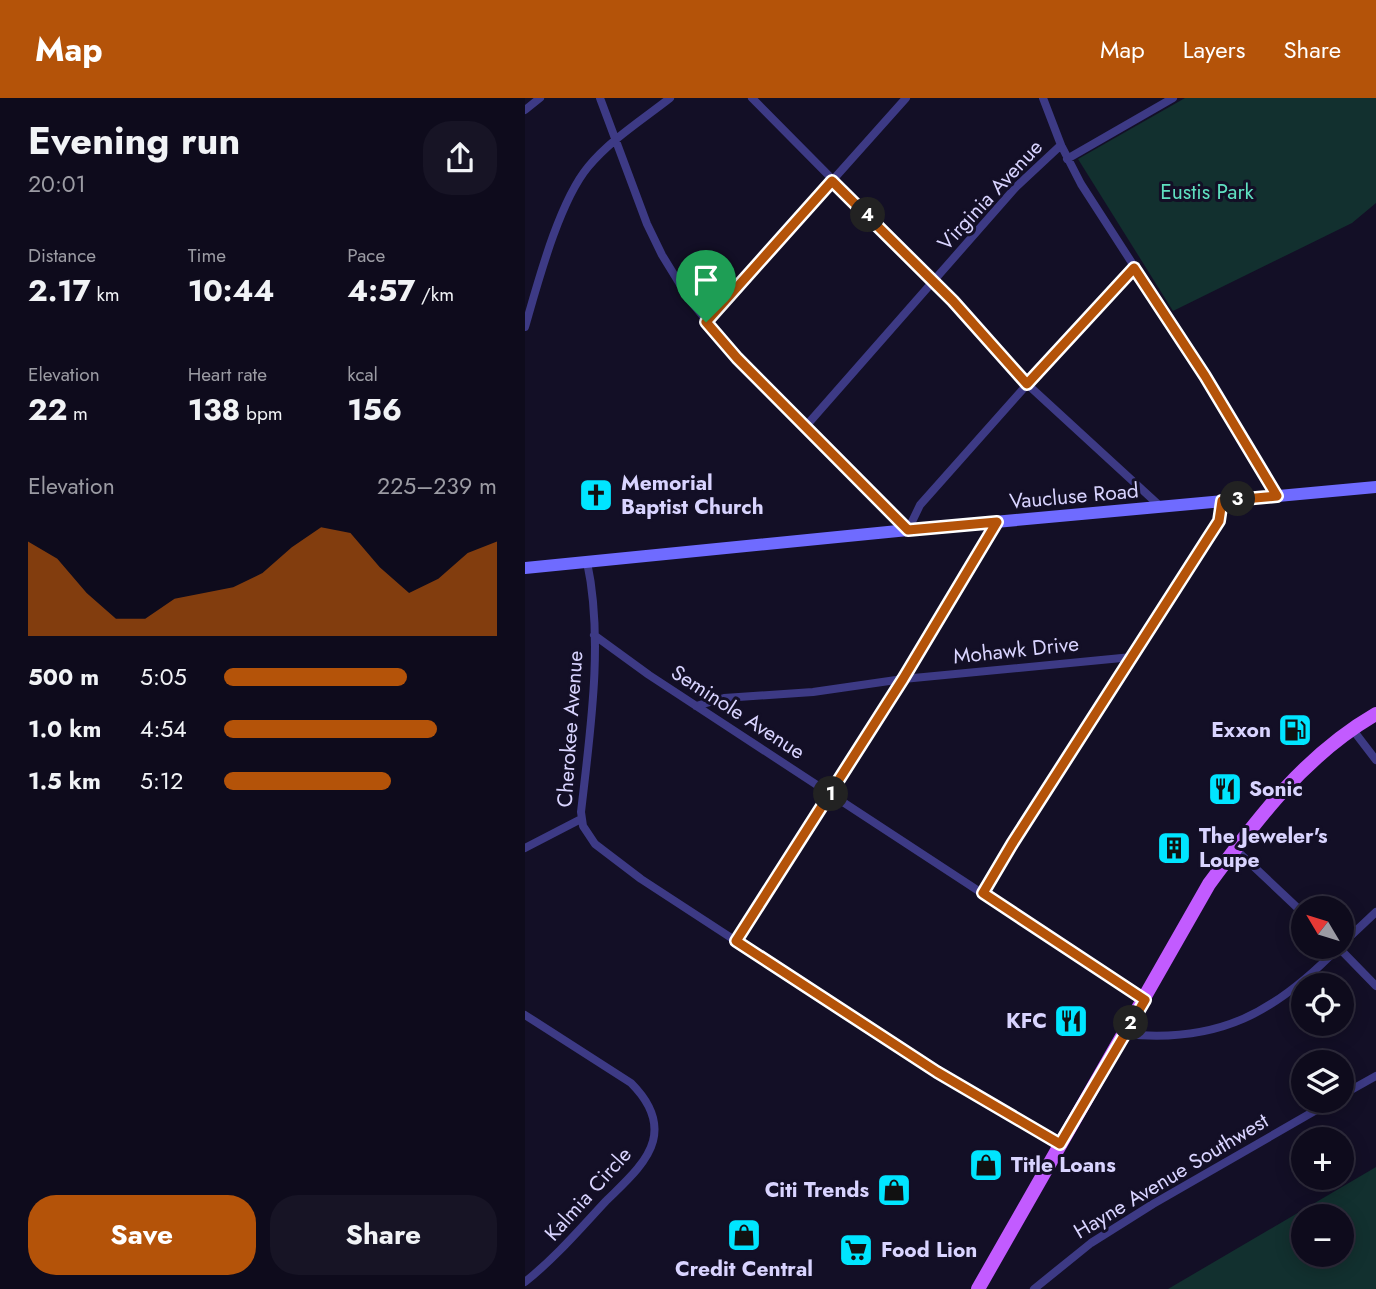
<!DOCTYPE html>
<meta charset="utf-8">
<style>
:root{--surface:#0e0b1c;--page:#171425;--text:#f1f3f6;--muted:#9b9ba3;--line:#2e2b3b;--accent:#b45309}
body{margin:0;font-family:Jost,sans-serif;background:var(--page);color:var(--text);height:100vh;display:flex;flex-direction:column;font-size:26px;white-space:nowrap}
*{box-sizing:border-box;margin:0}
p{font-size:23px;color:var(--muted)}
.icon{flex:none;width:38px;height:38px;fill:none;stroke:currentColor;stroke-width:2;stroke-linecap:round;stroke-linejoin:round}
.map{position:relative;flex:1;overflow:hidden}
.side{display:flex;flex-direction:column;background:var(--surface);width:525px}
.side>*{flex:none}
.needle{width:46px;rotate:308deg}
.controls{position:absolute;left:766px;top:798px;display:grid;gap:14px}
.controls a{display:grid;place-items:center;width:63px;height:63px;border-radius:50%;background:var(--surface);box-shadow:0 4px 18px #0003,0 0 0 2px var(--line);font-size:35px}
.pin{position:absolute;display:grid;place-items:center;width:60px;height:60px;color:#fff;margin:-72px -30px;border-radius:50% 50% 50% 0;rotate:-45deg;box-shadow:0 0 7px #0007}
.pin .icon{rotate:45deg}
.km{position:absolute;width:35px;height:35px;margin:-18px;border-radius:50%;background:#222;color:#fff;font-size:19px;line-height:35px;text-align:center}
.round{display:grid;place-items:center;flex:none;width:74px;height:74px;border-radius:28px;background:var(--page)}
.headline{display:flex;align-items:center;justify-content:space-between;height:119px;padding:0 28px}
h1{font-size:38px;font-weight:700;line-height:52px}
.figures{display:grid;grid-template-columns:repeat(3,1fr);gap:10px;height:119px;padding:7px 28px}
.figures div{display:grid;align-content:center}
.figures b{font-size:30px;font-weight:700}
.figures small{font-size:19px;font-weight:400}
.figures p{font-size:19px}
.chart{height:196px;padding:14px 28px}
.chart p{display:flex;justify-content:space-between}
.chart svg{width:100%;height:126px;margin-top:7px;fill:var(--accent);opacity:.7}
.primary-button{display:flex;gap:14px;margin-top:auto;padding:14px 28px}
.primary-button a{flex:1;height:80px;border-radius:28px;background:var(--accent);color:#fff;font-size:28px;font-weight:700;line-height:80px;text-align:center}
.primary-button a+a{background:var(--page);color:var(--text)}
ul{padding:0 28px;list-style:none;font-size:23px}
li{display:grid;grid-template-columns:112px 84px 1fr;align-items:center;height:52px}
li i{height:18px;border-radius:9px;background:var(--accent)}
header{display:flex;align-items:center;gap:42px;box-sizing:border-box;height:98px;padding:0 35px;background:var(--accent);color:#fff}
header strong{font-size:33px}
nav{display:flex;gap:38px;margin-inline-start:auto;font-size:24px}
main{display:flex;flex:1;min-height:0}
.map>svg:first-child{display:block}
.green{fill:#12302f;fill-rule:evenodd}
.lines{fill:none;stroke-linecap:round;stroke-linejoin:round}
.street{stroke:#3d3a85;stroke-width:8}
.secondary{stroke:#6f6bff;stroke-width:12}
.primary{stroke:#c25bff;stroke-width:14}
.route-casing{stroke:#fff;stroke-width:14}
.route{stroke:#b45309;stroke-width:9}
.labels{text-anchor:middle;stroke-width:6;stroke-linejoin:round;paint-order:stroke}
.park-label{font-size:21px;fill:#5fe0c0;stroke:#130f26}
.street-label{font-size:21px;fill:#d9d4ff;stroke:#130f26}
.poi-label{font-size:21px;font-weight:bold;fill:#d9d4ff;stroke:#130f26;text-anchor:start}
</style>
<header>
<strong>Map</strong>
<nav><a>Map</a><a>Layers</a><a>Share</a></nav>
</header>
<main>
<section class="side">
<div class="headline"><div><h1>Evening run</h1><p>20:01</p></div><a class="round"><svg class="icon" aria-label="share" viewBox="0 0 24 24"><path d="M12 15V3M7 8l5-5 5 5M5 13v7h14v-7"/></svg></a></div>
<div class="figures">
<div><p>Distance</p><b>2.17<small> km</small></b></div>
<div><p>Time</p><b>10:44</b></div>
<div><p>Pace</p><b>4:57<small> /km</small></b></div>
</div>
<div class="figures">
<div><p>Elevation</p><b>22<small> m</small></b></div>
<div><p>Heart rate</p><b>138<small> bpm</small></b></div>
<div><p>kcal</p><b>156</b></div>
</div>
<div class="chart"><p><span>Elevation</span>225–239 m</p>
<svg viewBox="0 0 160 44" preserveAspectRatio="none"><path d="M0 44V11L10 17L20 29L30 38L40 38L50 31L60 29L70 27L80 22L90 13L100 6L110 8L120 20L130 29L140 24L150 15L160 11V44z"/></svg>
</div>
<ul>
<li><b>500 m</b>5:05<i style="width:67%"></i></li>
<li><b>1.0 km</b>4:54<i style="width:78%"></i></li>
<li><b>1.5 km</b>5:12<i style="width:61%"></i></li>
</ul>
<div class="primary-button"><a>Save</a><a>Share</a></div>
</section>
<div class="map">
<svg width="851" height="1191" viewBox="0 0 851 1191">
<rect width="100%" height="100%" fill="#130f26"/>
<path class="green" d="M660,0H851V105L827,125L648,213L553,61Z
M851,1069V1191H643ZM779,1118H817V1157H779Z"/>
<g class="lines">
<path class="street" d="M75,0L122,126L137,157L164,201L212,260L383,432L395,407L523,263L609,170
M227,0L428,203L502,286L636,409
M518,0L536,47L556,86L680,278L752,398
M0,12L15,0
M542,61L648,0
M181,224L381,0
M0,229C13,184 34,104 63,69C85,42 117,22 145,0
M281,328L491,89L536,47
M62,464C79,542 65,635 56,714L58,728L70,746L116,781L412,974L535,1046
M69,537L124,577L620,902
M171,608L199,600L288,594L378,581L607,559
M828,632L851,662
M0,750L56,721
M710,751L779,816
M459,795L487,746L683,440L694,423L697,403
M211,843L378,581L472,424
M817,846L851,814
M813,849L851,888
M0,917L106,985C122,1001 134,1020 128,1043C122,1066 97,1087 81,1103C54,1132 31,1159 0,1184
M600,936C694,946 751,914 814,849
M817,997L851,978
M509,1191L566,1145L628,1106L807,1003"/>
<path class="secondary" d="M0,470L383,432L851,389"/>
<path class="primary" d="M453,1191L684,786C732,721 780,657 851,616"/>
</g>
<g class="lines">
<g class="route-casing">
<path id="route" d="M307,83L428,203L502,286L609,170L680,278L752,398L697,403L694,423L683,440L487,746L458,795L620,902L535,1046L412,974L211,843L378,581L472,424L383,432L212,260L181,224Z"/>
</g>
<use href="#route" class="route"/>
</g>
<defs>
<g id="church-square" transform="scale(1.75)"><rect x="-9" y="-9" width="18" height="18" rx="4" fill="#00e5ff" stroke="#130f26"/><path d="M-1.2-6h2.4v3.5h3.3v2.4h-3.3V6h-2.4V-.1h-3.3v-2.4h3.3Z" fill="#111"/></g>
<g id="fuel-square" transform="scale(1.75)"><rect x="-9" y="-9" width="18" height="18" rx="4" fill="#00e5ff" stroke="#130f26"/><path d="M-5.5-6h7V0h2V4h1.3V-2.5L3-4.5l.8-.8L6-3V5H2.5V1h-1V6h-7ZM-4.2-4.7v3.2H.2V-4.7Z" fill="#111"/></g>
<g id="restaurant-square" transform="scale(1.75)"><rect x="-9" y="-9" width="18" height="18" rx="4" fill="#00e5ff" stroke="#130f26"/><path d="M-5-6h1v4h1v-4h1v4h1v-4h1v5L-1.5 .5V6h-2V.5L-5-1ZM5-6V6H3V1.5H1.5Q1.5-4 5-6Z" fill="#111"/></g>
<g id="building-square" transform="scale(1.75)"><rect x="-9" y="-9" width="18" height="18" rx="4" fill="#00e5ff" stroke="#130f26"/><path d="M-4-6H4V6H1V3H-1V6H-4ZM-2.5-4.3h1.7v1.8h-1.7ZM.8-4.3h1.7v1.8H.8ZM-2.5-1h1.7V.8h-1.7ZM.8-1h1.7V.8H.8Z" fill="#111"/></g>
<g id="shop-square" transform="scale(1.75)"><rect x="-9" y="-9" width="18" height="18" rx="4" fill="#00e5ff" stroke="#130f26"/><path d="M-5-2.5h2.3a2.7 3.5 0 0 1 5.4 0H5L5.5 6h-11ZM-1.5-2.5h3a1.5 2.3 0 0 0-3 0Z" fill="#111"/></g>
<g id="supermarket-square" transform="scale(1.75)"><rect x="-9" y="-9" width="18" height="18" rx="4" fill="#00e5ff" stroke="#130f26"/><path d="M-6-5.5h2.5l.6 2H6L4.5 2H-2.5L-4.4-4H-6ZM-1.5 3.2a1.3 1.3 0 1 0 .1 0ZM3 3.2a1.3 1.3 0 1 0 .1 0Z" fill="#111"/></g>
</defs>
<g fill-rule="evenodd">
<use href="#church-square" x="71" y="397"/>
<use href="#fuel-square" x="770" y="632"/>
<use href="#restaurant-square" x="700" y="691"/>
<use href="#building-square" x="649" y="750"/>
<use href="#restaurant-square" x="546" y="923"/>
<use href="#shop-square" x="461" y="1067"/>
<use href="#shop-square" x="369" y="1092"/>
<use href="#shop-square" x="219" y="1137"/>
<use href="#supermarket-square" x="331" y="1152"/>
</g>
<g class="labels">
<g class="park-label">
<text x="682" y="101">Eustis Park</text>
</g>
<g class="street-label">
<text transform="translate(465 97) rotate(-47)" y="7">Virginia Avenue</text>
<text transform="translate(549 398) rotate(-5)" y="7">Vaucluse Road</text>
<text transform="translate(491 552) rotate(-6)" y="7">Mohawk Drive</text>
<text transform="translate(213 614) rotate(33)" y="7">Seminole Avenue</text>
<text transform="translate(45 631) rotate(-86)" y="7">Cherokee Avenue</text>
<text transform="translate(646 1078) rotate(-31)" y="7">Hayne Avenue Southwest</text>
<text transform="translate(63 1096) rotate(-48)" y="7">Kalmia Circle</text>
</g>
<g class="poi-label">
<text x="96" y="392">Memorial<tspan x="96" dy="24">Baptist Church</tspan></text>
<text x="746" y="639" text-anchor="end">Exxon</text>
<text x="724" y="698">Sonic</text>
<text x="674" y="745">The Jeweler's<tspan x="674" dy="24">Loupe</tspan></text>
<text x="522" y="930" text-anchor="end">KFC</text>
<text x="486" y="1074">Title Loans</text>
<text x="344" y="1099" text-anchor="end">Citi Trends</text>
<text x="356" y="1159">Food Lion</text>
<text x="219" y="1178" text-anchor="middle">Credit Central</text>
</g>
</g>
</svg>
<div class="controls">
<a><svg class="needle" viewBox="-14 -14 28 28"><path d="M0-13l5 13h-10z" fill="#e53935"/><path d="M0 13l5-13h-10z" fill="#9b9ba3"/></svg></a>
<a><svg class="icon" aria-label="locate" viewBox="0 0 24 24"><circle cx="12" cy="12" r="6"/><path d="M12 2v4M12 18v4M2 12h4M18 12h4"/></svg></a>
<a><svg class="icon" aria-label="layers" viewBox="0 0 24 24"><path d="M12 4l9 5-9 5-9-5zM3 14l9 5 9-5"/></svg></a>
<a>+</a>
<a>−</a>
</div>
<div class="pin" style="left:181px;top:224px;background:#1e9e55"><svg class="icon" aria-label="arrive" viewBox="0 0 24 24"><path d="M6 21V4h12l-3 4 3 4H6"/></svg></div>
<b class="km" style="left:306px;top:696px">1</b>
<b class="km" style="left:606px;top:925px">2</b>
<b class="km" style="left:713px;top:401px">3</b>
<b class="km" style="left:343px;top:117px">4</b>
</div>
</main>
